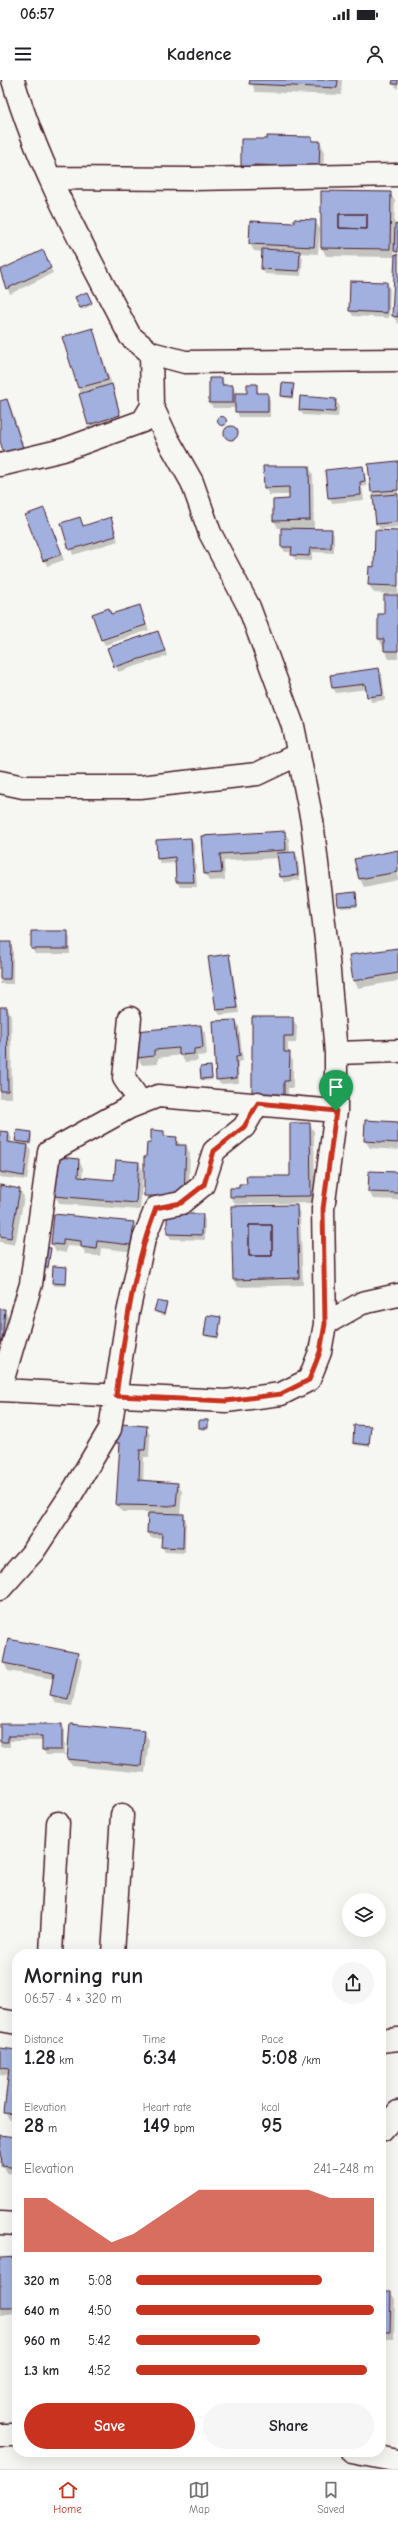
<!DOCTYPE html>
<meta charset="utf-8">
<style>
:root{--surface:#fff;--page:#f6f6f6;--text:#202124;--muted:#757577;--line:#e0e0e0;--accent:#c8321e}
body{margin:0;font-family:"Comic Neue",sans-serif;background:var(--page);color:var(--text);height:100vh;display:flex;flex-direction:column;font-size:15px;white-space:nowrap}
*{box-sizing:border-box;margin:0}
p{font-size:13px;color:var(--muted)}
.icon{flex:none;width:22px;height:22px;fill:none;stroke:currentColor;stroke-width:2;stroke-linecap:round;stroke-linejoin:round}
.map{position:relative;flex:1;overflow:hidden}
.drawer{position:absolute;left:12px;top:1869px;width:374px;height:508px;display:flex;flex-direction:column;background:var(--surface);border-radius:16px;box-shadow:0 4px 16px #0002}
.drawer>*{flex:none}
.fabs{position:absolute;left:342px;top:1813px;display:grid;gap:8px}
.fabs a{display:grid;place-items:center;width:44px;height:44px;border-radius:50%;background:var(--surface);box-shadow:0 4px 16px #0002;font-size:20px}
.pin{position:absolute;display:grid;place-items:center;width:34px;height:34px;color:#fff;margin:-41px -17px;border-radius:50% 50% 50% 0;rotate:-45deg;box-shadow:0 0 4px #0007}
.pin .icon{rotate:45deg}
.round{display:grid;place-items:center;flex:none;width:42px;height:42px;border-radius:21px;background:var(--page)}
.overview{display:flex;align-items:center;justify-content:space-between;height:68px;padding:0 12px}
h1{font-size:22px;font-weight:600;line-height:30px}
.metrics{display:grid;grid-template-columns:repeat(3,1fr);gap:6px;height:68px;padding:4px 12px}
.metrics div{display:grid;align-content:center}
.metrics b{font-size:20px;font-weight:600}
.metrics small{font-size:11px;font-weight:400}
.metrics p{font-size:11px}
.chart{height:112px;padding:8px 12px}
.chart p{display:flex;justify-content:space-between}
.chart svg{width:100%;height:72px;margin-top:4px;fill:var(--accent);opacity:.7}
.cta{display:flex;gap:8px;margin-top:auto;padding:8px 12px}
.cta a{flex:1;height:46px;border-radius:24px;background:var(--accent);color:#fff;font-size:16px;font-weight:600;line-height:46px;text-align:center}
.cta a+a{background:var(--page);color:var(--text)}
ul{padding:0 12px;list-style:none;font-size:13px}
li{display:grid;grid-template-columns:64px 48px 1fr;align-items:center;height:30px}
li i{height:10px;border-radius:5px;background:var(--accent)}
.status{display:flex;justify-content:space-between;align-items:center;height:28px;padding:0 20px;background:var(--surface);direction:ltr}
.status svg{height:11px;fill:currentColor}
header{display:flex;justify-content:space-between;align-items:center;height:52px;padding:0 12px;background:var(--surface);font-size:18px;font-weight:600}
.tab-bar{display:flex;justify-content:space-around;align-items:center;height:56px;border-top:1px solid var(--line);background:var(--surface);font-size:11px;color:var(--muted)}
.tab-bar a{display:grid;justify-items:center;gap:2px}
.tab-bar .active{color:var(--accent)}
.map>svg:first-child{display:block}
.shadow{fill:#0003;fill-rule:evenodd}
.building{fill:#a1b0df;stroke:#4a1f2b;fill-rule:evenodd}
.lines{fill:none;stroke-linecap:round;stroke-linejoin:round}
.minor-casing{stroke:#4a1f2b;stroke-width:25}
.minor{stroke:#f6f6f2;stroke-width:22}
.route-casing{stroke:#fff;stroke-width:8}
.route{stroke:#c8321e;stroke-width:5}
</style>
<div class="status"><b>06:57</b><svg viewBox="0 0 49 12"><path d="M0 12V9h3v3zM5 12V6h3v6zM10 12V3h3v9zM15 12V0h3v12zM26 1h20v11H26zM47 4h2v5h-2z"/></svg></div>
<header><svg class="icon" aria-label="menu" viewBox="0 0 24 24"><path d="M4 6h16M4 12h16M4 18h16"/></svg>Kadence<svg class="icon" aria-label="person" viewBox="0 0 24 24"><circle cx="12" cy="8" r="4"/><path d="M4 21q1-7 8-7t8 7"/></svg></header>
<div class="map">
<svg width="398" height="2389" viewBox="0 0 398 2389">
<rect width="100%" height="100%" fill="#f6f6f2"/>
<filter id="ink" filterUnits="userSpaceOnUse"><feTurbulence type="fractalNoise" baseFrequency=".025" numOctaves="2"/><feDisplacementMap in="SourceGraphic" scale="8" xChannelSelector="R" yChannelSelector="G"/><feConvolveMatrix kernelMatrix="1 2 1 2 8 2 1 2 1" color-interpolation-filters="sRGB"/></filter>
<g filter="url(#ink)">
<path class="shadow" d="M251,0H342L341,15L255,12Z
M394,0H398V9L393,4Z
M311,58L314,62H320L324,70L323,95H246L268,60Z
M390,113L395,121L394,152L398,146V244L393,236L396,177L326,176L322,168ZM394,169L398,176L394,175Z
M315,141L320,149L318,174L300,173L303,178L301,196L265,194L262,188L263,172L254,171L250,164L295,144Z
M42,171L53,193L10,214L0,191Z
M351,202L387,203L390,209L389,238L353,236L350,231Z
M88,216L92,225L82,230L80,228Z
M92,249L114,310L122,340L92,349L63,258Z
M210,299H222L225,306H233L236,314H248L256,305L259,314H267L270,320V337H239L236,328H213L210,323Z
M293,305V319L284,318L282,316Z
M7,320L10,325L26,373L0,358V322Z
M335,320L339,325L338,337L303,335L300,329Z
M224,337L227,345L223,347L219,339Z
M226 354a6 6 0 1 1 12 0a6 6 0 1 1-12 0Z
M398,382V447L380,449L377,444L375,417L372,412Z
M309,387L313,394L314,449L331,450L334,455V473L312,472V481L295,480L292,472H285L282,467V448H278L274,440L290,420V415H269L265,408Z
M363,387L367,406L362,407L364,420L332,423L329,417Z
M46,434L64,480L47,486L27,436Z
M80,438L84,446L110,438L118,461L73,475L62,444Z
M398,452V514L374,513L369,505L370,487L375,488Z
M398,516V579H389L379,559V535H385Z
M139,526L149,550L105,565L102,559L109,529L112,535Z
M158,552L167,576L118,592L109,568Z
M379,589L382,594L385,620L371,622L367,609L336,613L333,608L331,595Z
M284,752L289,759L290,773H295L298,778L300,800L284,802L281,797L279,778L224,781L225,800L209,801L205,794L202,757Z
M191,759L194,764L197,807H180L177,802L176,783L161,784L158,778Z
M398,771V800L364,807L360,799L356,780Z
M355,813L358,827L341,828L338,815Z
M32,852H67L70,858V874H35L32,869Z
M0,863H10L13,868V904H0Z
M398,869V901L358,908L354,900Z
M228,875L231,880L239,933L220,935L217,930L210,878Z
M0,928H7L11,935L12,1018H0Z
M292,938L297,946L296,963H288V973L293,981V1008H288V1023L253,1015Z
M236,941L239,946L243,981L238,982L239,1003L220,1004L217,999Z
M201,946L205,953L207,975L197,976L198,981L185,982L180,975L158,978V984L142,985L138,978Z
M210,987L213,1000L203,1001L202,998Z
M398,1043V1070L370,1068L365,1061Z
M310,1044L314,1052L315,1123L235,1124L231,1117L248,1105L291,1097Z
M0,1052L8,1053L12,1058L11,1063L18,1064L16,1061L30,1053L32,1055L31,1065L27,1064L31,1071L27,1100L0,1097Z
M163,1052L167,1058H176L181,1066H186L190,1073L188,1125L150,1123L146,1116L152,1064Z
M58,1078L78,1080L83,1088L82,1099L115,1101L139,1083L143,1091L140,1130L60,1124L55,1116Z
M398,1093V1120L373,1119L369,1112Z
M0,1108L20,1110L24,1117L15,1165L0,1162Z
M296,1126L300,1133L303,1205L238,1207L234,1199Z
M55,1135L133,1143L137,1151L135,1172L101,1168L100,1176L86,1175L82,1167L67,1166L66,1173L56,1171L52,1164Z
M177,1135H202L205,1140V1160L171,1159L168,1154Z
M50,1169L49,1189L41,1188Z
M54,1187L66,1188L67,1206H54Z
M166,1224L165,1236L156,1233L155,1231Z
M0,1230H4L9,1238L4,1294H0Z
M220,1238L219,1259L207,1257L205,1255Z
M207,1341L208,1350H202L200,1348Z
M146,1347L150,1355L149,1377H144L143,1402L177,1404L182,1411L180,1435H183L186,1440L185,1473L165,1472L162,1467V1458H151L148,1452L149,1432H122L117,1424L120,1369L117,1363Z
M370,1347V1367L355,1365L354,1363Z
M77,1574L82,1581L72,1626L55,1623L51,1615L54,1599L8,1591L4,1583Z
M0,1645H62L65,1650V1675H46L43,1670V1661H10V1667H0Z
M144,1652L149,1660L145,1693L72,1686L68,1679Z
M0,1969L17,1971V2041L10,2040L5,2033L9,1995L0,1994Z
M0,2056L17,2058V2094L7,2093L4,2088L0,2087Z
M17,2178V2234L0,2235V2179Z
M381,2212H390L395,2219L394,2259H382V2264Z"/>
<path class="building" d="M250,0H338L337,8L249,4Z
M393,0H398V4H392Z
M267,56L312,57V61H320L319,87L254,85V88L241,87V59H267Z
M321,111L391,112L390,169L321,168ZM339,134H367V149L339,148Z
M339,134H367V149L339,148Z
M294,139L316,140L314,167L249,164L250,141L294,143Z
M395,144L398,145V172L394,171Z
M262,169L300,171L299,191L261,189Z
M43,170L51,188L6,209L0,190Z
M395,174L398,175V237L392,236Z
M350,201L387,202V233L349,231Z
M87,212L92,223L80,228L75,217Z
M93,248L108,300L78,308L62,257Z
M209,298H222V305H233V323H209Z
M282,303L294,304L292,317L281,316Z
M112,304L120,335L88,345L79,314Z
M247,304H257V313H268V332H235V313H247Z
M300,316L336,319L335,332L299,330Z
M7,319L23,368L4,374L0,361V321Z
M217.5 341a4.5 4.5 0 1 1 9 0a4.5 4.5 0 1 1-9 0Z
M224 353a7 7 0 1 1 14 0a7 7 0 1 1-14 0Z
M398,381V410L371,412L368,384Z
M263,386H309L310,440L273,441V420L289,419V407L264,408Z
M363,386L365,401L360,402L361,415L328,418L325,390Z
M398,414V442L376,444L373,416Z
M44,428L62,474L43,481L25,435Z
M80,437L83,446L111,437L116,456L69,470L61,443Z
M281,448L332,449L331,468H310L309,476L291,475L292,467H281Z
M375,450L398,451V506L368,505L369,486L374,487Z
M384,515H398V571H384V559H378V534H384Z
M140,525L146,545L101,560L92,534L109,528L111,534Z
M158,551L165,571L114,587L107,568Z
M379,588L383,615L367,617L365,604L332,608L330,595Z
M285,751L286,770L220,774L222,793L204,794L201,756Z
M191,758L194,802H176L175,777L157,779L156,760Z
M398,770V792L359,799L354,779Z
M295,772L298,795L280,797L277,773Z
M356,812L357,825L338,826L337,814Z
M31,851H68V869H31Z
M0,862H11L10,899H0Z
M398,868V893L353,901L349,875Z
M229,874L237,928L216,930L208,877Z
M0,927H7L8,1011H0Z
M252,937H293V956H284V972H290L289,1001H284V1015H252Z
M236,940L240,976L236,977L237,998L216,1000L213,941Z
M201,945L203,968L194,969V974L179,975V968L154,970V976L137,978L135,951Z
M211,986L212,998L201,999L200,987Z
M365,1040L398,1042V1063L364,1061Z
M290,1043H310L311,1116L230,1117V1108H239V1104H247L246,1096H290Z
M17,1050L31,1052L30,1063L15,1061Z
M151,1050L164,1051V1056L177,1057L176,1065H186L184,1117L144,1116V1077H146L147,1063H151Z
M0,1051L9,1052L8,1062L28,1065L24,1096L0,1092Z
M58,1077L79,1079L78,1097L114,1100L116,1080L139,1082L136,1123L54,1116Z
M369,1091L398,1092V1113L368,1112Z
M0,1105L20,1109L11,1158L0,1156Z
M297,1125L299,1198L233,1200L231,1126ZM249,1145H272V1176H249Z
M167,1130L175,1134H203L202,1155L167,1154Z
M54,1134L134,1142L131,1165L97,1161L96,1169L81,1167V1161L63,1159V1165L51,1164Z
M249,1145H272V1176H249Z
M41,1167L51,1168L48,1187L38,1186Z
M53,1186L67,1187L66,1204L52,1203Z
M157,1221L167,1223L164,1234L154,1231Z
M0,1229H5L0,1287Z
M207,1235L221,1237L218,1257L204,1255Z
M199,1340H208V1348H199Z
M121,1344L147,1346L145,1370H140L139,1400L178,1403L176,1426L116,1425L120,1363H116V1349Z
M354,1345L371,1346L369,1365L353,1363Z
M148,1433L184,1434L183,1468L161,1467L162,1453H147Z
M8,1559L78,1573L68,1619L50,1615L54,1593L3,1583Z
M0,1644H62V1670H42V1656H8V1662H0Z
M70,1644L145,1651L141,1686L67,1679Z
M0,1968L17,1970V2034L4,2033L9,1988L0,1987Z
M0,2055L17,2057V2088L2,2086Z
M17,2177V2227H0V2178Z
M381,2211H391L390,2252H381Z"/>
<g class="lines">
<g class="minor-casing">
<path id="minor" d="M13,0C39,90 87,173 130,256L151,273L185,282L398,280
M50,98L193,99L398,95
M0,385L63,370L143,341L152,326L151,273
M0,702L23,707H140L257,694L299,674
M130,938L124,998L141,1023
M336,973L398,971
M325,1244L362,1223L398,1215
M0,1309L31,1204L49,1072L130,1027L158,1016L336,1031
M0,1310L226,1321L281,1314L309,1300L320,1272L325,1244L323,1129L336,1031V973L327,868L312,741L293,646L249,527L210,453L192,402L167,358L152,326
M0,1509L33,1472L72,1413L110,1349L128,1233L144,1159L156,1128L181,1123L203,1105L214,1071L244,1047L258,1023
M51,1874L58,1743
M113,1874L122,1735
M0,1940L17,1943
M381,1961L398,1959
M381,2051L398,2032
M0,2143L17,2144
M0,2355H17
M352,2372L398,2381"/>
</g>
<use href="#minor" class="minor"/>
</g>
</g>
<g class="lines" filter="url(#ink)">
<g class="route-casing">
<path id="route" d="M258,1023L336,1031L323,1129L325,1244L320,1272L309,1300L281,1314L226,1321L116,1316C125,1252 133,1188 156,1128L181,1123L204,1105L214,1071L244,1047Z"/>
</g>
<use href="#route" class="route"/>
</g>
</svg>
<div class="fabs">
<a><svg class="icon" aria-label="layers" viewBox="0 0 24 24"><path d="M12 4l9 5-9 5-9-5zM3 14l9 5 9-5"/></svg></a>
</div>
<div class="pin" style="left:336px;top:1031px;background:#1e9e55"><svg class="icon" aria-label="arrive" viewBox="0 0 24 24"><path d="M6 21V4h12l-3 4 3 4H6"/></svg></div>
<section class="drawer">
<div class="overview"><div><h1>Morning run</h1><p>06:57 · 4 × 320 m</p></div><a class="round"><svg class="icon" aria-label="share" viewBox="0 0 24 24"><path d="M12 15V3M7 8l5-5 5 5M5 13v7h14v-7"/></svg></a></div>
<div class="metrics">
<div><p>Distance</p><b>1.28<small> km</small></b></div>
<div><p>Time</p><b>6:34</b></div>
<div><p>Pace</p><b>5:08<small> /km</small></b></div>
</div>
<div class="metrics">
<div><p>Elevation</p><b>28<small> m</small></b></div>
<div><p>Heart rate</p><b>149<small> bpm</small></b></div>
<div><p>kcal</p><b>95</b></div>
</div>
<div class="chart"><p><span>Elevation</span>241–248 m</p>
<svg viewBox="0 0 160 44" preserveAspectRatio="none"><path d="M0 44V11L10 11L20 20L30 29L40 38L50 33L60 24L70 15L80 6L90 6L100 6L110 6L120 6L130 6L140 11L150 11L160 11V44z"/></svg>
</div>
<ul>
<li><b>320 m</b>5:08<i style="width:78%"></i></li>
<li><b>640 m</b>4:50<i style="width:100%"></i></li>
<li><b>960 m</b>5:42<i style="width:52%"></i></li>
<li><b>1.3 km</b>4:52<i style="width:97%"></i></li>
</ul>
<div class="cta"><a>Save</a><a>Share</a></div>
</section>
</div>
<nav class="tab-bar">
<a class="active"><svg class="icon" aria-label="home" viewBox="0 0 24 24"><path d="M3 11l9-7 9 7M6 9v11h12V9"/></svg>Home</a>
<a><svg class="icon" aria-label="map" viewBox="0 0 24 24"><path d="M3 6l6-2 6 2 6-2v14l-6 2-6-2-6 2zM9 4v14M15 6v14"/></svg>Map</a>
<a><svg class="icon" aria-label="saved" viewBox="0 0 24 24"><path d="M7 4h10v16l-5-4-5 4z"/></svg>Saved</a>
</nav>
